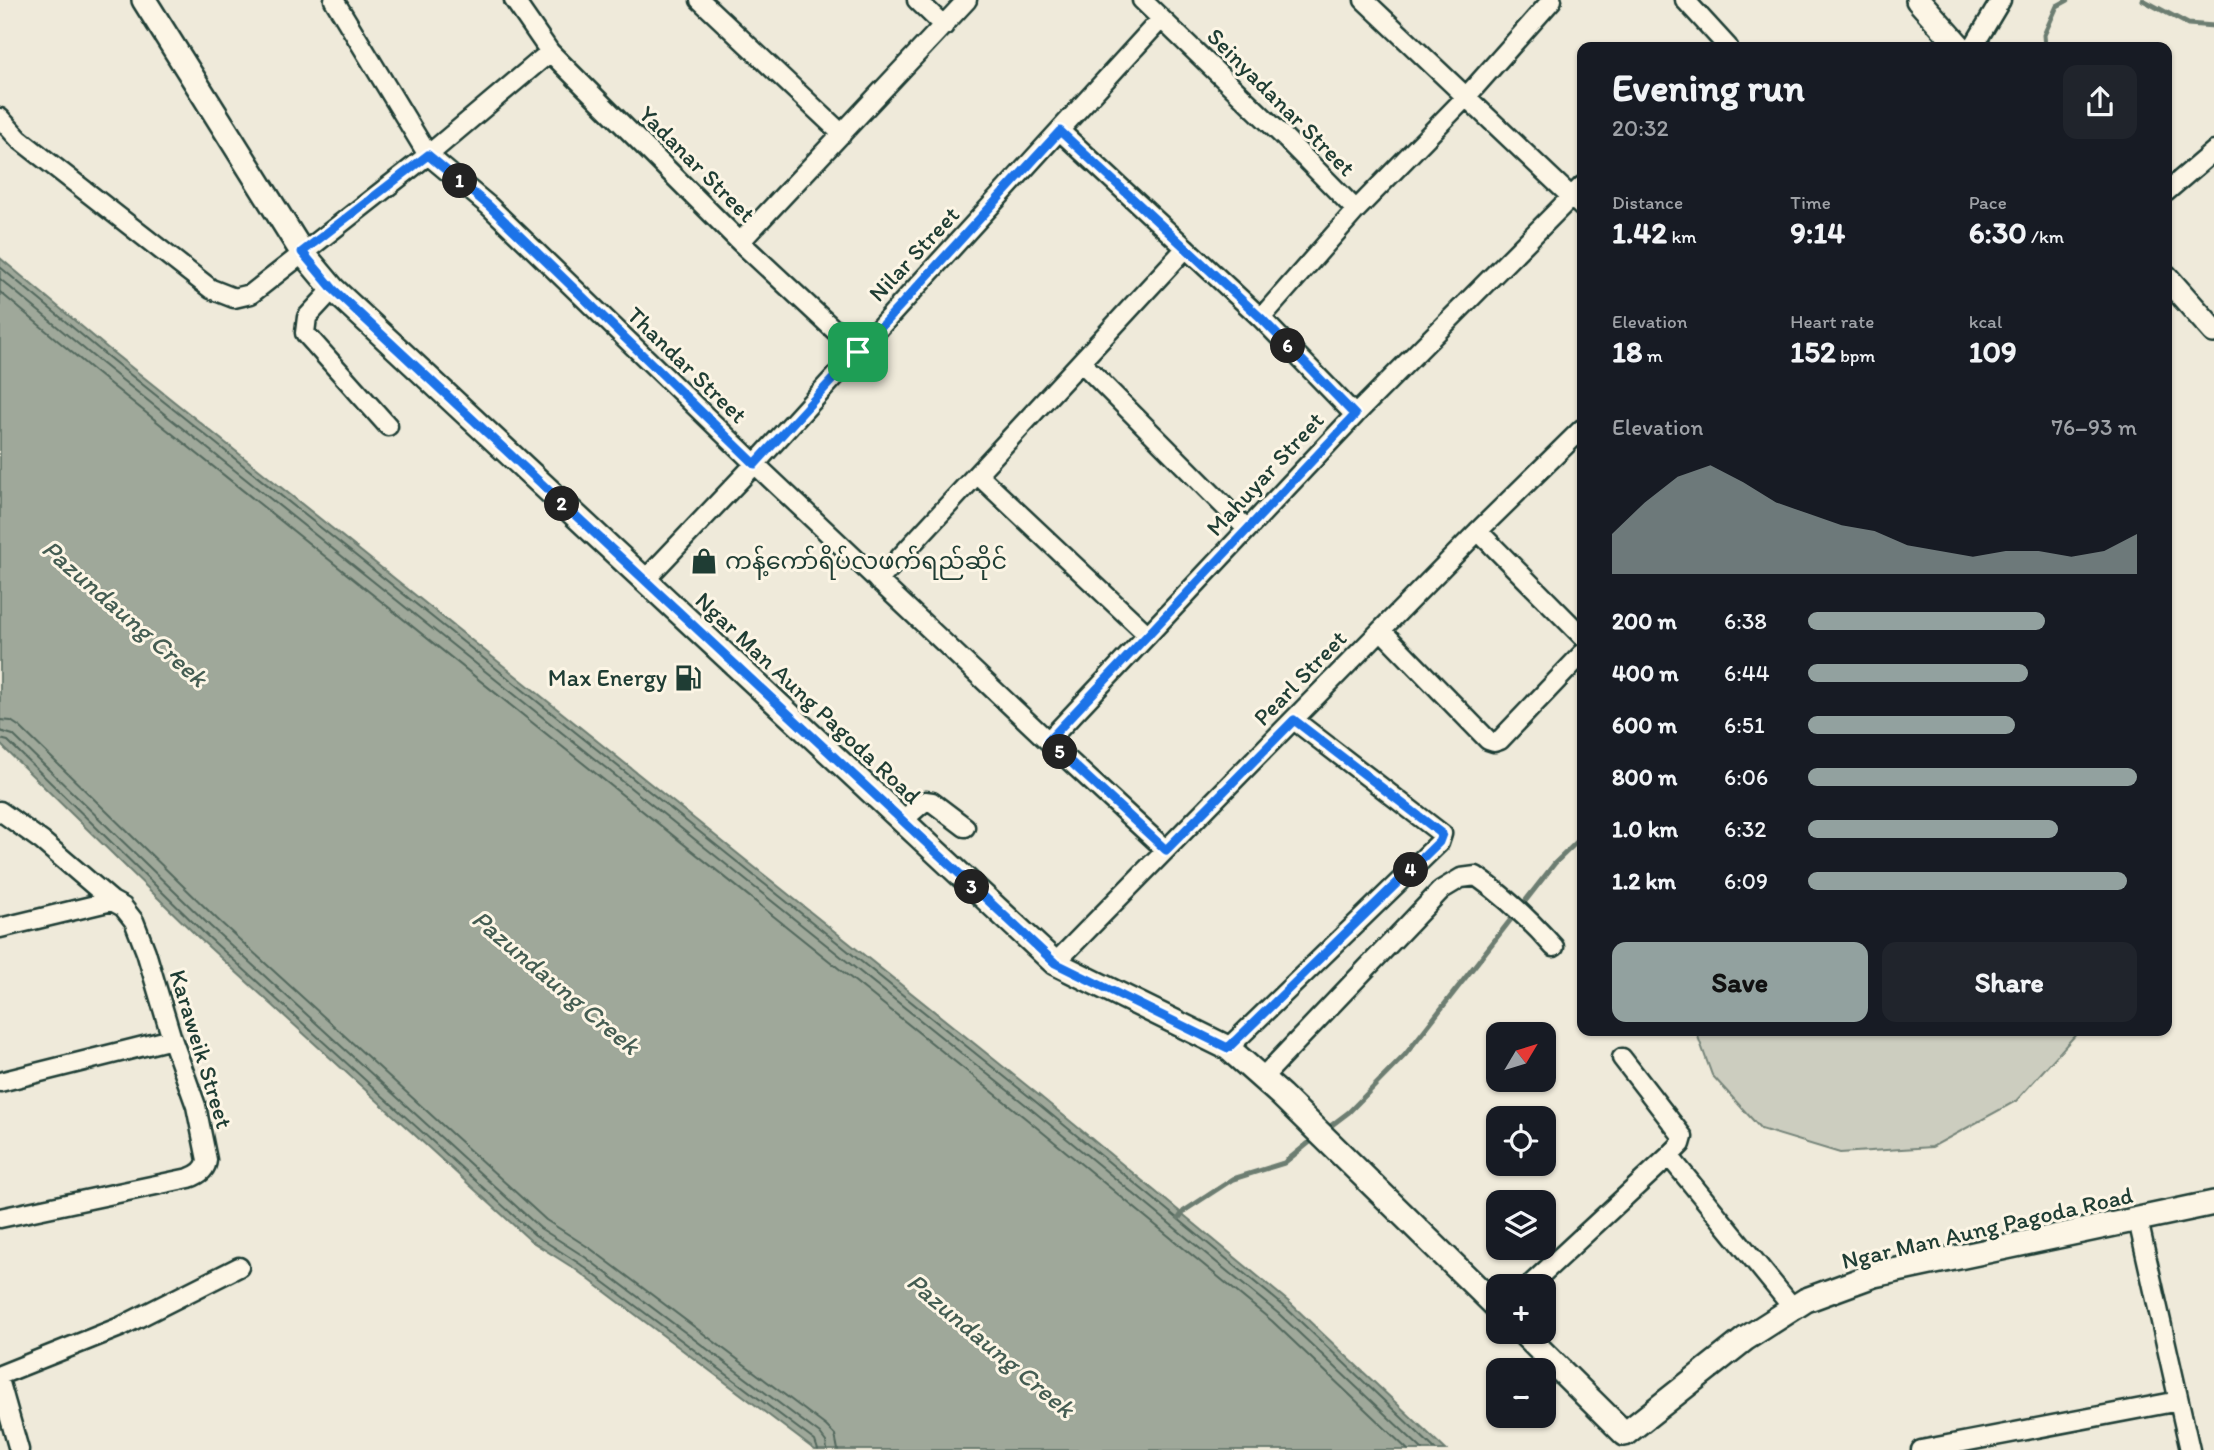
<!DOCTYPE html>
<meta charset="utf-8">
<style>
:root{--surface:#171b24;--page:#20242c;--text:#f1f3f6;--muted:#9ea1a6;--accent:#92a19f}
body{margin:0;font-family:Itim,"Noto Sans Myanmar",sans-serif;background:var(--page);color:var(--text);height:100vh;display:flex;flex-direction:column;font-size:26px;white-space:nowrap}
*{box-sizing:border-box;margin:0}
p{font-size:23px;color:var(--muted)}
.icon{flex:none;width:38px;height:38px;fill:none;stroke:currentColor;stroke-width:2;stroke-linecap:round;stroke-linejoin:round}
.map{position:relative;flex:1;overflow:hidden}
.drawer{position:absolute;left:1577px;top:42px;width:595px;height:994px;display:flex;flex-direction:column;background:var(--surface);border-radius:14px;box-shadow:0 2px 5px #0004}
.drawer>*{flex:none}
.needle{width:46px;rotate:52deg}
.fabs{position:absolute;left:1486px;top:1022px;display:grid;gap:14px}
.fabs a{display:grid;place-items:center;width:70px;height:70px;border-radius:14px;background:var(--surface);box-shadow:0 2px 5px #0004;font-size:35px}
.pin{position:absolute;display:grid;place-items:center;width:60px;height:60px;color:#fff;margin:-30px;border-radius:14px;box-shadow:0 4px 10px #0006}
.km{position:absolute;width:35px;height:35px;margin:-18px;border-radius:50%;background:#222;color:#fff;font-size:19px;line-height:35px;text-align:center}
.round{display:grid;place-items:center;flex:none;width:74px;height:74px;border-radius:14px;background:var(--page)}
.summary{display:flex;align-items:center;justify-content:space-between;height:119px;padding:0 35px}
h1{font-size:38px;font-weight:800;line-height:52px}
.figures{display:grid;grid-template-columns:repeat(3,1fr);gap:10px;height:119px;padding:7px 35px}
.figures div{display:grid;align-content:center}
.figures b{font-size:30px;font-weight:800}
.figures small{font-size:19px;font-weight:400}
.figures p{font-size:19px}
.chart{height:196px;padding:14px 35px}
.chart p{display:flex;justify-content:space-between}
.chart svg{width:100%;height:126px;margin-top:7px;fill:var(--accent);opacity:.7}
.button{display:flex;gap:14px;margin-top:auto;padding:14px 35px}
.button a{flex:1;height:80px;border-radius:14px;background:var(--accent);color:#111;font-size:28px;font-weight:800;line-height:80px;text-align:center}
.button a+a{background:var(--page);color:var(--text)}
ul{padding:0 35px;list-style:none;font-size:23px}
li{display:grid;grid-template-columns:112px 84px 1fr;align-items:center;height:52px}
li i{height:18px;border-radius:9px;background:var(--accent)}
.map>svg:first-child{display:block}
.green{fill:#cccdbf;stroke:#76857a;stroke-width:2}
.water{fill:#9fa89a;stroke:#6c7d71;stroke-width:2}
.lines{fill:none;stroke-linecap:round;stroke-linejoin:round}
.shore{stroke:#52685d;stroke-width:2}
.stream{stroke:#6c7d71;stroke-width:5}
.minor-casing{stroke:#1f3d34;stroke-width:23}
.major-casing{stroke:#1f3d34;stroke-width:28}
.minor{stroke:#fcf5e5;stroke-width:18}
.major{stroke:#fcf5e5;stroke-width:23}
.route-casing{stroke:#fff;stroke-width:14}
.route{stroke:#1a73e8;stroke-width:9}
.labels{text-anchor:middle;stroke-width:6;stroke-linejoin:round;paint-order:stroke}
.street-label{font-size:24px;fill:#1f3d34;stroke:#fcf5e5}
.poi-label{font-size:24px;fill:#1f3d34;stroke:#fcf5e5;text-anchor:start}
.water-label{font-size:26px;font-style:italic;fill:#455d53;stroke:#fcf5e5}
</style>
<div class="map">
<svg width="2214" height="1450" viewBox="0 0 2214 1450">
<rect width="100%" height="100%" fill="#efeada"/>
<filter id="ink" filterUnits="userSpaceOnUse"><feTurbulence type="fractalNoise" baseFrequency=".0143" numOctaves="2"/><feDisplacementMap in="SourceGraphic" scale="14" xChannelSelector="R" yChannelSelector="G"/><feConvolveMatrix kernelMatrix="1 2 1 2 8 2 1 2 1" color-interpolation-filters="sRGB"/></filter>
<g filter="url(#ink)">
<path class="green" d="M1696,1031H2079L2016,1101L1932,1147L1840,1153L1761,1129L1712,1075Z"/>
<path class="water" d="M0,258L111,351L1041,1097L1289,1302L1446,1450H815L575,1269L531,1241L199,938L0,744Z"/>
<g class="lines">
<path class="shore" d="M0,267L107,356L1036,1102L1285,1307L1436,1450
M0,279L101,363L1031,1109L1279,1314L1423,1450
M0,292L94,371L1024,1117L1272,1321L1408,1450
M0,720L11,721L20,727L217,919L546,1220L591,1249L826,1426L835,1435L838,1450
M0,731L13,735L210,926L540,1228L585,1257L820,1434L826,1442L827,1450
M0,739L8,741L204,933L535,1235L580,1264L815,1441L818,1450"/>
<path class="stream" d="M2143,0L2188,24L2214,26
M2045,47L2044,35L2057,6L2068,0
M1324,1131L1349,1112L1405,1055L1555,863L1582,837
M1179,1218L1184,1211L1233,1179L1284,1163L1316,1137"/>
<g class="minor-casing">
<path id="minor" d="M334,0L428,155L489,206L755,464L1048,741L1166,850
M514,0L550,52L740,242L858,352
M700,0L842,134
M917,0L944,26
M1142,0L1285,138L1356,210
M1364,0L1582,207
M1685,0L1728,47
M1973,47L2001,0
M0,118L19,139L211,289L234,298L251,294L428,155L550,52
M1060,131L1261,318L1355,415
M2166,192L2214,151
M740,242L967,0
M333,289L307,317L305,333L388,426
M1261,318L1356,210L1466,97L1552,0
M1081,362L1247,529
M977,474L1148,635
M1478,531L1582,636
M644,581L755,464L1161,19
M878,581L1186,248
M1381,630L1488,740L1494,742L1500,740L1582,654
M1048,741L1355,415L1582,186
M0,811L42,841L112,901
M902,821L925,801L932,802L965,827
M0,928L112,901L123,907L134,921L146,952L172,1039L196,1106L207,1160C206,1170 198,1175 189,1178L0,1218
M1055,963L1478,531L1582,429
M1228,1048L1439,843L1442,834L1294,720
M1622,1058L1683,1137L1681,1144L1669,1156
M1262,1078L1441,890L1461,878L1476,876C1506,897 1530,920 1554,947
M0,1082L172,1039
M2138,1220L2190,1450
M1529,1286L1669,1156L1793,1308
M0,1375L120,1327L239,1267
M0,1383L19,1450
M1921,1450L2179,1401"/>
</g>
<g class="major-casing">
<path id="major" d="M144,0L302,252L333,289L1055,963L1228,1048L1281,1095L1498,1308
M1918,0L1960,47
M2166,277L2214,331
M1522,1332L1625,1434L1745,1339L1806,1300L1874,1275L2214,1203"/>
</g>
<use href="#minor" class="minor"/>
<use href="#major" class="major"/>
</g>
</g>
<g class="lines" filter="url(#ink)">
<g class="route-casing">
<path id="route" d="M1060,131L1261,318L1355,415L1048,741L1166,850L1294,720L1442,834L1439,842L1228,1048L1055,963L333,289L302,252L428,155L489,206L755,464Z"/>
</g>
<use href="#route" class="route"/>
</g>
<defs>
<g id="shop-bare" transform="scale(2.1)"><path d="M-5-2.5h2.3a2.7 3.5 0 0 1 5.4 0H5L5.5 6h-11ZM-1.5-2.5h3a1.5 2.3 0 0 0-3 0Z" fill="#1f3d34" stroke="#fcf5e5" stroke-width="2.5" paint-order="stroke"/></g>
<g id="fuel-bare" transform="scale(2.1)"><path d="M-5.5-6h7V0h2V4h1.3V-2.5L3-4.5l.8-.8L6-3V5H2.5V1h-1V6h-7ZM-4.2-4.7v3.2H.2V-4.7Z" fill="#1f3d34" stroke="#fcf5e5" stroke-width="2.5" paint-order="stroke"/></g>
</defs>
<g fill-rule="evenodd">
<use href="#shop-bare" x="704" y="561"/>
<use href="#fuel-bare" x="688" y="678"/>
</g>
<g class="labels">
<g class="street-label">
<text transform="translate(1281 102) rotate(45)" y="8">Seinyadanar Street</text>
<text transform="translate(697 164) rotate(45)" y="8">Yadanar Street</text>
<text transform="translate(914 254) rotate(-47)" y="8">Nilar Street</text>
<text transform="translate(687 365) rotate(44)" y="8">Thandar Street</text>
<text transform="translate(1265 474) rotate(-47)" y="8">Mahuyar Street</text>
<text transform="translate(1300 678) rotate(-46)" y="8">Pearl Street</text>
<text transform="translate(808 698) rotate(43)" y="8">Ngar Man Aung Pagoda Road</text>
<text transform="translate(201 1049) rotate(73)" y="8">Karaweik Street</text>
<text transform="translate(1987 1228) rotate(-13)" y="8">Ngar Man Aung Pagoda Road</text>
</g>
<g class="poi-label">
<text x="725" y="569">ကန့်ကော်ရိပ်လဖက်ရည်ဆိုင်</text>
<text x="667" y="686" text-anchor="end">Max Energy</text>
</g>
<g class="water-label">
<text transform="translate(125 613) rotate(41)" y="9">Pazundaung Creek</text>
<text transform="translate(556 982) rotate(40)" y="9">Pazundaung Creek</text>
<text transform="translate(991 1345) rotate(40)" y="9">Pazundaung Creek</text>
</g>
</g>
</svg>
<div class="fabs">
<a><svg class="needle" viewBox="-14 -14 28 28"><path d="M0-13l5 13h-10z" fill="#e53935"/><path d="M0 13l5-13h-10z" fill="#9ea1a6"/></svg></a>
<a><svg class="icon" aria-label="locate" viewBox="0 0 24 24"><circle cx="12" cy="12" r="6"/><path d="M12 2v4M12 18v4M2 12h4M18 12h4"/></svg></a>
<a><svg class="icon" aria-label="layers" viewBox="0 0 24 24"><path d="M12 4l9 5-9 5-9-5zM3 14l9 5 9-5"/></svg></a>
<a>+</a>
<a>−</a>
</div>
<div class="pin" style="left:858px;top:352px;background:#1e9e55"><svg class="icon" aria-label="arrive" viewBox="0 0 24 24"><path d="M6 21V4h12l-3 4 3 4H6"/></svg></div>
<b class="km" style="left:460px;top:181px">1</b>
<b class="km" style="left:562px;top:504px">2</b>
<b class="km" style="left:972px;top:887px">3</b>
<b class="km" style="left:1411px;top:870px">4</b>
<b class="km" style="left:1060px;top:752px">5</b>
<b class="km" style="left:1288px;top:346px">6</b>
<section class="drawer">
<div class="summary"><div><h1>Evening run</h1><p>20:32</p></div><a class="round"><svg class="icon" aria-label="share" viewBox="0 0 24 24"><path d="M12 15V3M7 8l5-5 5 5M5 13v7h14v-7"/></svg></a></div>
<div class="figures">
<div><p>Distance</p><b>1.42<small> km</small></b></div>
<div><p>Time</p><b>9:14</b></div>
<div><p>Pace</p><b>6:30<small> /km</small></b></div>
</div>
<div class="figures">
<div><p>Elevation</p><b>18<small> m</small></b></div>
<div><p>Heart rate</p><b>152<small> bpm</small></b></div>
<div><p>kcal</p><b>109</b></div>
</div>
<div class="chart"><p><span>Elevation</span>76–93 m</p>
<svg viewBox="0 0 160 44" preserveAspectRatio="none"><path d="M0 44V30L10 19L20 10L30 6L40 12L50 19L60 23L70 27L80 29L90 34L100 36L110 38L120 36L130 36L140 38L150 36L160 30V44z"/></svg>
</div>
<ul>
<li><b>200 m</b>6:38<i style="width:72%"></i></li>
<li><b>400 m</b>6:44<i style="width:67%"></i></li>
<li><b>600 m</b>6:51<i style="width:63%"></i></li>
<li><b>800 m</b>6:06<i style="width:100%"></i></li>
<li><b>1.0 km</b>6:32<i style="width:76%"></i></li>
<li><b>1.2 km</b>6:09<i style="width:97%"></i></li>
</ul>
<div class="button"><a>Save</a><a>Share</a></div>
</section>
</div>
